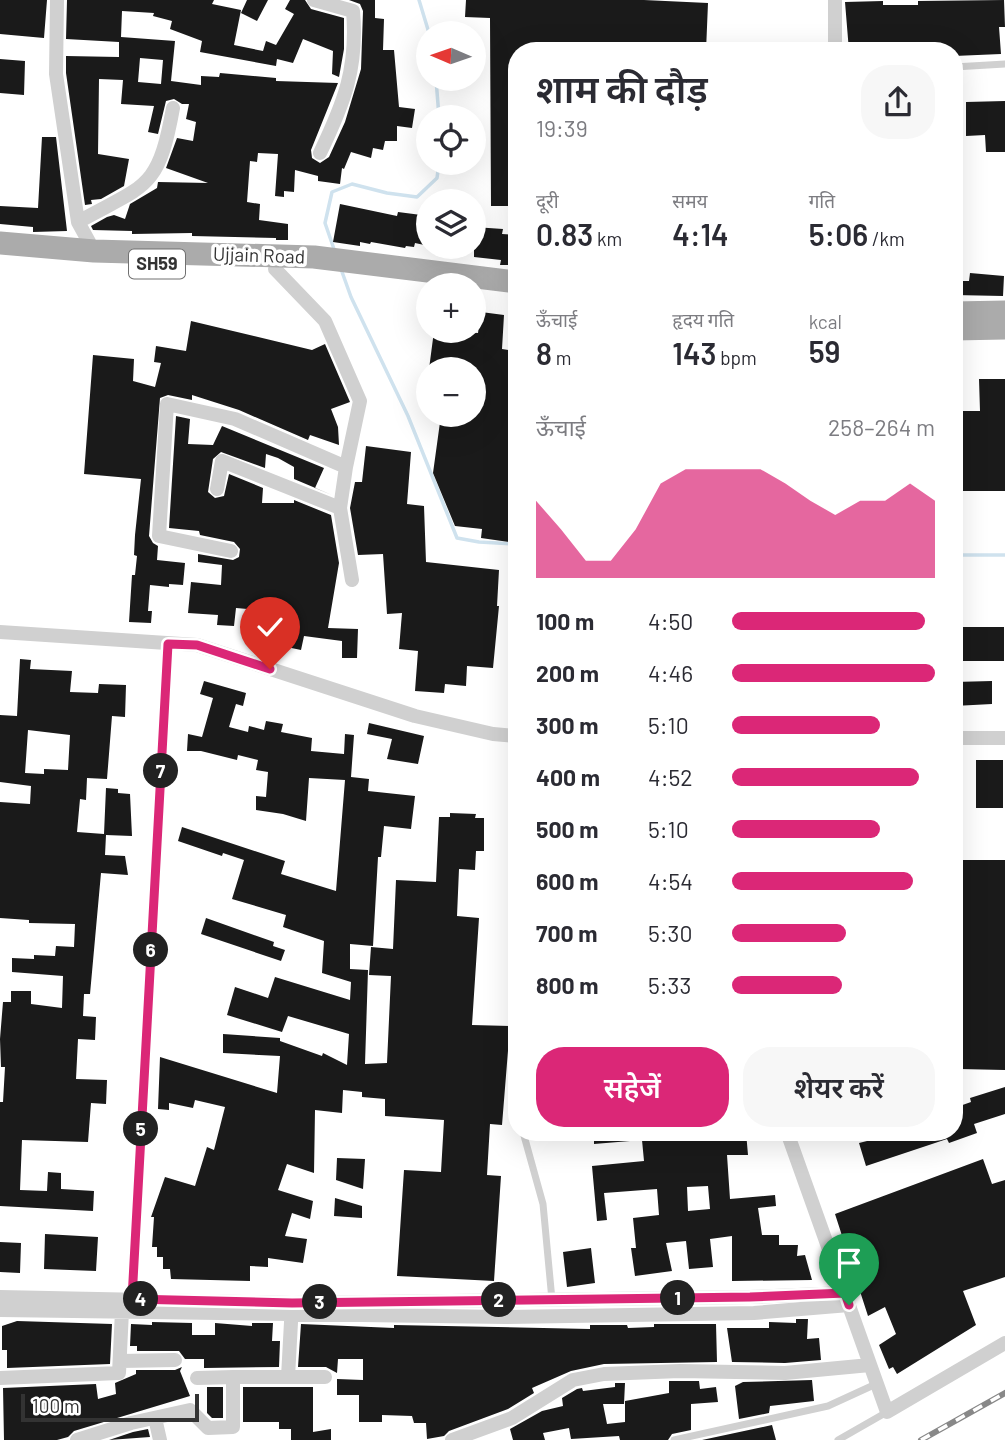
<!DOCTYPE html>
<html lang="hi">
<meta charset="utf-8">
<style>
:root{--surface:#fff;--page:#f7f7f7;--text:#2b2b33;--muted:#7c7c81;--accent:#db2777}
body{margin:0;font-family:Barlow,"Noto Sans Devanagari",sans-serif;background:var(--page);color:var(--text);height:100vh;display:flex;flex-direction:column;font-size:26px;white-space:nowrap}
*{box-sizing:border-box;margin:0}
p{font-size:23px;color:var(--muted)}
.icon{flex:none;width:38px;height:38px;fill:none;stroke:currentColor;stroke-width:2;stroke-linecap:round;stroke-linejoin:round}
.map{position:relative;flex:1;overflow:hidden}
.sheet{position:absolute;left:508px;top:42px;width:455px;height:1099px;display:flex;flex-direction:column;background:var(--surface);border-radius:28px;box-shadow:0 7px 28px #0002}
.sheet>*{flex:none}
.needle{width:46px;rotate:272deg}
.tools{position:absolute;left:416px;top:21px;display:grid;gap:14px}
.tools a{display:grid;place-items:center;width:70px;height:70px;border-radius:50%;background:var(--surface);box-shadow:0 7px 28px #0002;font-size:35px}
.scale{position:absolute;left:21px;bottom:18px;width:178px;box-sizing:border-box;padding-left:7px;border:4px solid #333;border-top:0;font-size:19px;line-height:24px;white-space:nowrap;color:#333;-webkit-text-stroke:5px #fff;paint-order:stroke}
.pin{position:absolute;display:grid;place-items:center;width:60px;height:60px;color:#fff;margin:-72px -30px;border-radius:50% 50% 50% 0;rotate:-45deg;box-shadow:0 0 7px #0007}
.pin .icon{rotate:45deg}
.km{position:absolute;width:35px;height:35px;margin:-18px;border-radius:50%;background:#222;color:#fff;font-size:19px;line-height:35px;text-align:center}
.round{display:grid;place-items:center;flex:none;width:74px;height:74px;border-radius:28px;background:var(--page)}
.headline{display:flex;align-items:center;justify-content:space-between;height:119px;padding:0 28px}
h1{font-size:38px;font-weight:600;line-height:52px}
.figures{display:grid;grid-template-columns:repeat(3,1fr);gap:10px;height:119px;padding:7px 28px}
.figures div{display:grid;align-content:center}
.figures b{font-size:30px;font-weight:600}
.figures small{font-size:19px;font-weight:400}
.figures p{font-size:19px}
.chart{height:196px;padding:14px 28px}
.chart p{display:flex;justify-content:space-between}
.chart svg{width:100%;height:126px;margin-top:7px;fill:var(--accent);opacity:.7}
.cta{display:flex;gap:14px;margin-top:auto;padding:14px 28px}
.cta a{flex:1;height:80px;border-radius:28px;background:var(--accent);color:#fff;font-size:28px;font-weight:600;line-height:80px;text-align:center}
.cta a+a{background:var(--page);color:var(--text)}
ul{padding:0 28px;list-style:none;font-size:23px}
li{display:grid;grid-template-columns:112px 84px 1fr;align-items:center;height:52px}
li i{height:18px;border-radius:9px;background:var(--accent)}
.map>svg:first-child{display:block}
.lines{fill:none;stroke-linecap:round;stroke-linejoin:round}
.stream{stroke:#cfe2ee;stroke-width:3.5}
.building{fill:#1a1a1a;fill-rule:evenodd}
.lane{stroke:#d0d0d0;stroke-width:7}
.street{stroke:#d0d0d0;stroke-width:14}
.primary{stroke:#ababab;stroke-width:23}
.rail-casing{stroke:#888;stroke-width:6}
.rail{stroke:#fff;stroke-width:3.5;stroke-dasharray:10;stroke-linecap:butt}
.route-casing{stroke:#fff;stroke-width:14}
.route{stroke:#db2777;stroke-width:9}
.labels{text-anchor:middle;stroke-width:7;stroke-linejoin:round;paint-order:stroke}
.shield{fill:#fff;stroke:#707070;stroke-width:2}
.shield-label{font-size:18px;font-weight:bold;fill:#333}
.street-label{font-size:19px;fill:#333;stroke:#fff}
</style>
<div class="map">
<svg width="1005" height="1440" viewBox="0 0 1005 1440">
<rect width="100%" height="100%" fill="#fff"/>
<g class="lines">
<path class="stream" d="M419,0L429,33
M436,79L439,117
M335,252L325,223L332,192L352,184L387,193L417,197L437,178L439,163
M341,269L351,297L408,416L457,538L479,542L516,544
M954,555H1005"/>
</g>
<path class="building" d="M0,0H47L44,38L0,34Z
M67,0H214L212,4L241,10L234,45L263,51L266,41L276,45L294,14L285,9L290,0H305L311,9L344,18V49L339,77L332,74L333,51L303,39L293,63L277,59L276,66L200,52L202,41L170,29L172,21L153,16L154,13L122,11L121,37L175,41L171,81L201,85V76L219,77L220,73L276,78V81L338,83L311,150L312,158L320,163L329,157L345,122L361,69L363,11L360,4L349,0H375V18L384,19L383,50H394L399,107L415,109L412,128L397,126V141H385L383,150L373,148L371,158L351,152L344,169L342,168L340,184L318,181V176L295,170L294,192L284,191V197L275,196L278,154L258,153L257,162L250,161L247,202L260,204L259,220L288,224V240H276V238L192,236V233L132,234V231L93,230L91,226L107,217L114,215L125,219L130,204L157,188L158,182L208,183L166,168L177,138L193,141L196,122L186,119L189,104H182L174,99L166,101L158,134L148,132L154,106L121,104L123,80L99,79L98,154L129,159L124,186L101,199L91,200L92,204L85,205L66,73V56L119,57V42L66,39ZM140,58L163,60L161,84L138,82Z
M247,0H268L257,21L241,13Z
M466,0H644L708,3L706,51H516V206H491L490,18L465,17Z
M1004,0L1005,27H999L1001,54L954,56V51H849L845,2L883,1V5H918V1Z
M0,59L25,61L24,95L0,93Z
M1005,101V152H986L985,135L966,136V102Z
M42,137H56L67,231L33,232V227L0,224V206L38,208Z
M340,204L397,216L398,212L429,216V246L415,243L414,247L406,246L405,248L371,242L370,244L360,242V246L333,242Z
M474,227L503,229L502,234L516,235V265H500L501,260L474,257Z
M970,273L1004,276L1003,296L954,295V281H969Z
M481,312L504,315L502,349L516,351V480L509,542L481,538L482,529L455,526L433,473L441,415H474V369H429L434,331L478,333Z
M191,321L312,350L325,344L350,402L331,409L338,427L339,445L310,435L308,440L239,410L192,395V400L168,395L160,398L149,536L153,543L158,546L157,560L185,563L183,585L169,584V587L150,585L148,611H152L151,623L129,622L132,575H135L137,556L134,555L135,535L141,479L84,474L93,355L134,359L133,381L155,387L161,363L154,362L156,346L186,351Z
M979,379H1005V491H954V411H980Z
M176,416L190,419L188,444L213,445L222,426L324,468L315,488L332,495L294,479V467L278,458L266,454L265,468L221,452L213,459L208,492L215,498L224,496L229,474L263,488L262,503H294V500L331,515L339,563L328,628L358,629L357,658H342V641L304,636L301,650L282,646L289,605L260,599L259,610L236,608L234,626L217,625L218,615L188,613L191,582L221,585L222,565L198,562V554L233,560L239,557L240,549L234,542L200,535L199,531L169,528Z
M366,446L411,452L407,504L424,506L426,562L499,570L497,606H499L493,668L467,666L466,686L445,684L444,693L415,691L418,651L399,649L402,613L387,614L383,554L358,555L350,508L355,482H362Z
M954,627H1004V661H954Z
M20,659L31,660L30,669L72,671L70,692L98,693L99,684L126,685L125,717L112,716L107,779L87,778L86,800L80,799L77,832L104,834L106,788L118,789V793L130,794L132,836L106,835L105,855L125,856L128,875L101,873L90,994H84L83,1016L96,1017L95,1040L78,1039L76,1079L107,1080L106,1104L91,1103L88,1142L22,1140L20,1190L47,1191L48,1172L61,1173V1189L94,1191L93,1211L0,1206V1102H3L5,1067H1L0,1039L3,1002H11V991H31V1004L62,1008L63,976L12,972V958L34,959V955L55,956L56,946L74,947L75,924L29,923V920L0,918V802L30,804L31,786L0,782V715L17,716ZM28,730L70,735L68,770L44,769V774L25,773Z
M204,681L246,693L243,706L236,704L229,727L248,732L249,726L264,730L266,721L283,724L281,732L312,738L311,751L344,754L345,734L354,735L351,777L369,779L368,791L415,796L411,829L384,826L381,857H378L373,946L350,944V969L368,970L365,1064L387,1063L391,976L369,975L371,947L393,949L396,880L436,882L439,817H450V813L476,814L475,818H484V851H476L475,870L459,869L457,916L479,918L472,1025L510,1026L502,1125L490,1124L487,1175L501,1176L494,1281L397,1276L404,1170L441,1172L444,1120L385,1116V1099L362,1097V1092L343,1090L342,1113L315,1110L314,1173L287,1164L278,1190L313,1201L310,1219L292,1213L285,1236L307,1239L303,1263L268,1258V1267L250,1266V1281L171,1279L170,1269H163V1257H157V1247H152L154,1217H151L165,1177L195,1186L207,1147L214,1150L225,1107L195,1100L193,1108L169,1103V1110L158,1109L160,1057L277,1093L280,1056L223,1053V1034L280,1038V1041L322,1056L323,1053L347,1065L349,1034L288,1016L282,1032L227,1015L235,987L268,998L275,977L350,1000L351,982L322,973L324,941L283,927L286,915L232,899L244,860L223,853L222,856L178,841L182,827L285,861L281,874L336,891L345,780L309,778L306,821L283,814L256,810V796L266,797L268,772L256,770L258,760L238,755L237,760L201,751H187L188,734L202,737L213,698L200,694Z
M992,681V704L954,706V682Z
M369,723L424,736L418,764L387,759L392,739L367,734Z
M976,760H1003V808H976Z
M960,860H1005V1070L959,1069L960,1039H954V920H960Z
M206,918L274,942L273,946L285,950L281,961L201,934Z
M1005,1087V1114L974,1124L977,1133L949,1143L947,1139L866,1166L859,1143L867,1141L864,1132H954V1108L971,1102L970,1098Z
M594,1132H746L748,1155H727L730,1199L775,1195L776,1206L758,1208L762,1235H779V1245H798L797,1256L805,1255L812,1280L732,1281V1236L710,1239L713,1267L689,1269L686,1241L666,1243L672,1271L635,1276L631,1248H636L633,1218L659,1215L657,1189L604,1193L607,1220L597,1221L592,1166L644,1161L642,1140L594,1144ZM708,1186L710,1209L688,1211L687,1187Z
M337,1158L365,1159L363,1189L336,1180Z
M983,1159L992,1184L1005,1180V1277L963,1291L976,1325L897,1374L893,1367L889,1369L879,1345L896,1334L885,1307L868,1316L835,1214Z
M335,1198L362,1206V1218L334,1216Z
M45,1234L98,1237L96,1271L44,1269Z
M0,1242L21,1243L20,1273L0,1272Z
M591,1248L595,1283L567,1287L563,1252Z
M796,1319H808L807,1339L819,1338L821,1360L785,1363L732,1362L727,1328H769V1322L796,1323Z
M17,1321L112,1324L110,1364L7,1368V1350H2V1326Z
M152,1322L192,1323V1335H215V1323L252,1326V1323H273L272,1341H280L279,1367L204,1368V1359H185L179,1351H137V1346H130L131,1324L152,1325Z
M301,1324L394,1328V1325L590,1329V1325H627L628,1328L654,1327V1324H716L717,1362L604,1364L571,1371L532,1388L534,1393L508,1409L449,1431L444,1436L427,1439L426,1423H414L412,1416L382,1415V1422H359V1395H337V1379L363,1380V1359H338L337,1373L326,1367H298Z
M182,1367L180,1371L190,1396L74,1431L68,1437L57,1440H4L3,1388L96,1384L98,1399L116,1394L115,1383L136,1374V1370H175Z
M812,1380L814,1401L770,1406L769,1413L739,1419L735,1386L743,1382Z
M669,1381H699L700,1389L716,1387L718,1402L691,1404V1430L672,1434L668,1440H620L619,1436L571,1439L569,1428L543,1433L545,1440H513L510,1429L542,1411L563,1406L562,1398L577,1389L582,1388L583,1391L615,1387V1383H625L624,1404H603L607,1424L625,1422V1401L669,1393Z
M207,1387H223V1418H212L207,1413Z
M243,1387H313V1432L331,1429V1440H291V1429H279V1422H243Z
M772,1425L776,1440H702Z
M148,1429L150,1437L109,1440L133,1432Z"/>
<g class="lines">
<path class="lane" d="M954,67L1005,64
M523,1132L543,1204L552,1300
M132,1299L168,644
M674,1440L828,1406L876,1384
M838,1440L887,1412"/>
<path class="street" d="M57,0L56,74L78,222L94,251
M314,0L353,11C358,68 344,103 320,153
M835,0V51
M78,222C146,184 158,191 173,108
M346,467L340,508L352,580
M217,489L222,461L340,508
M231,551L159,536L167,404L235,419L346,467L360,401L325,321L275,269
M0,632L197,645L415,716L493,734L516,736
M954,738H1005
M787,1132L887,1412L1005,1343
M0,1297L292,1303L750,1297L845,1293
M0,1310L505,1317L754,1313L849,1305
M121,1361L175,1360
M288,1377L292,1304
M0,1378L119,1373L122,1311L127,1305
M197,1378L233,1377
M155,1418L160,1440
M77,1440L131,1423L190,1410L208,1428L233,1427V1377H325
M452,1440L512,1418L573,1380L604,1374L680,1371L785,1373L870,1365"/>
<path class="primary" d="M0,243L94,251L314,257L516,282
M954,313L1005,312
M954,329L1005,328"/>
<g class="rail-casing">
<path id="rail" d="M921,1440L1005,1393"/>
</g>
<use href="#rail" class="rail"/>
</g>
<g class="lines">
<g class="route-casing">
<path id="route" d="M270,669L197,645L168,644L132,1299L292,1303L750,1297L845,1293L849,1305"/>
</g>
<use href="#route" class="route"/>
</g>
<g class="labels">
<rect class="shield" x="129" y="249.5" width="56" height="29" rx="5"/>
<g class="shield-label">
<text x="157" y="270">SH59</text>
</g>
<g class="street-label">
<text transform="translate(259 255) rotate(2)" y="7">Ujjain Road</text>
</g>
</g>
</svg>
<div class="tools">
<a><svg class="needle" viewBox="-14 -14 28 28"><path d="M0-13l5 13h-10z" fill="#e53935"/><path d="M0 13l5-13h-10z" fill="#7c7c81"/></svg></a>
<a><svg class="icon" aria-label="locate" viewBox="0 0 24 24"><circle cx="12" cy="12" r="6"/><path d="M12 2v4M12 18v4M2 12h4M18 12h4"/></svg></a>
<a><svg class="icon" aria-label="layers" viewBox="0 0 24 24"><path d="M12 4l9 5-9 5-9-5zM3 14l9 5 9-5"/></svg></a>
<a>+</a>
<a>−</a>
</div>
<div class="scale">100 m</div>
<div class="pin" style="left:849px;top:1305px;background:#1e9e55"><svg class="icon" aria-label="arrive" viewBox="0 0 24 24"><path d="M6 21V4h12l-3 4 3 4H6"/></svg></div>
<div class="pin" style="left:270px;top:669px;background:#d93025"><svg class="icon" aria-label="check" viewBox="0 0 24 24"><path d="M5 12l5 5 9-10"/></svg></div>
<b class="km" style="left:678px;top:1298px">1</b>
<b class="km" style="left:499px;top:1300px">2</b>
<b class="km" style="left:320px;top:1302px">3</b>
<b class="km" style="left:141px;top:1299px">4</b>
<b class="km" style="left:141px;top:1129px">5</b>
<b class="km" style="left:151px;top:950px">6</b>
<b class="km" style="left:161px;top:771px">7</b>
<section class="sheet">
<div class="headline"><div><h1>शाम की दौड़</h1><p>19:39</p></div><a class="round"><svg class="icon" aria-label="share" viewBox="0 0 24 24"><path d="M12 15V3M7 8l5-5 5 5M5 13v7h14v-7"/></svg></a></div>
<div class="figures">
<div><p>दूरी</p><b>0.83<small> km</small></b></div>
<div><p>समय</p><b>4:14</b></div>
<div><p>गति</p><b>5:06<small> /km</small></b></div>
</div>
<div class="figures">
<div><p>ऊँचाई</p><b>8<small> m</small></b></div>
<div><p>हृदय गति</p><b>143<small> bpm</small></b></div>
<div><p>kcal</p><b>59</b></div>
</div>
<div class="chart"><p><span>ऊँचाई</span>258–264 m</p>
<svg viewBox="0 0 160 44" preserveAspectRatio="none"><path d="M0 44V17L10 27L20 38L30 38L40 27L50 11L60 6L70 6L80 6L90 6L100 11L110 17L120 22L130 17L140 17L150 11L160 17V44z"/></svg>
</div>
<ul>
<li><b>100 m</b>4:50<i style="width:95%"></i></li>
<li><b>200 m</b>4:46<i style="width:100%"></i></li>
<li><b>300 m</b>5:10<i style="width:73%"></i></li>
<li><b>400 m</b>4:52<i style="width:92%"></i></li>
<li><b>500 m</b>5:10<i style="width:73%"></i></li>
<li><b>600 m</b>4:54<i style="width:89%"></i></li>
<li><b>700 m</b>5:30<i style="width:56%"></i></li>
<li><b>800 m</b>5:33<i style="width:54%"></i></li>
</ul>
<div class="cta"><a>सहेजें</a><a>शेयर करें</a></div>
</section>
</div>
